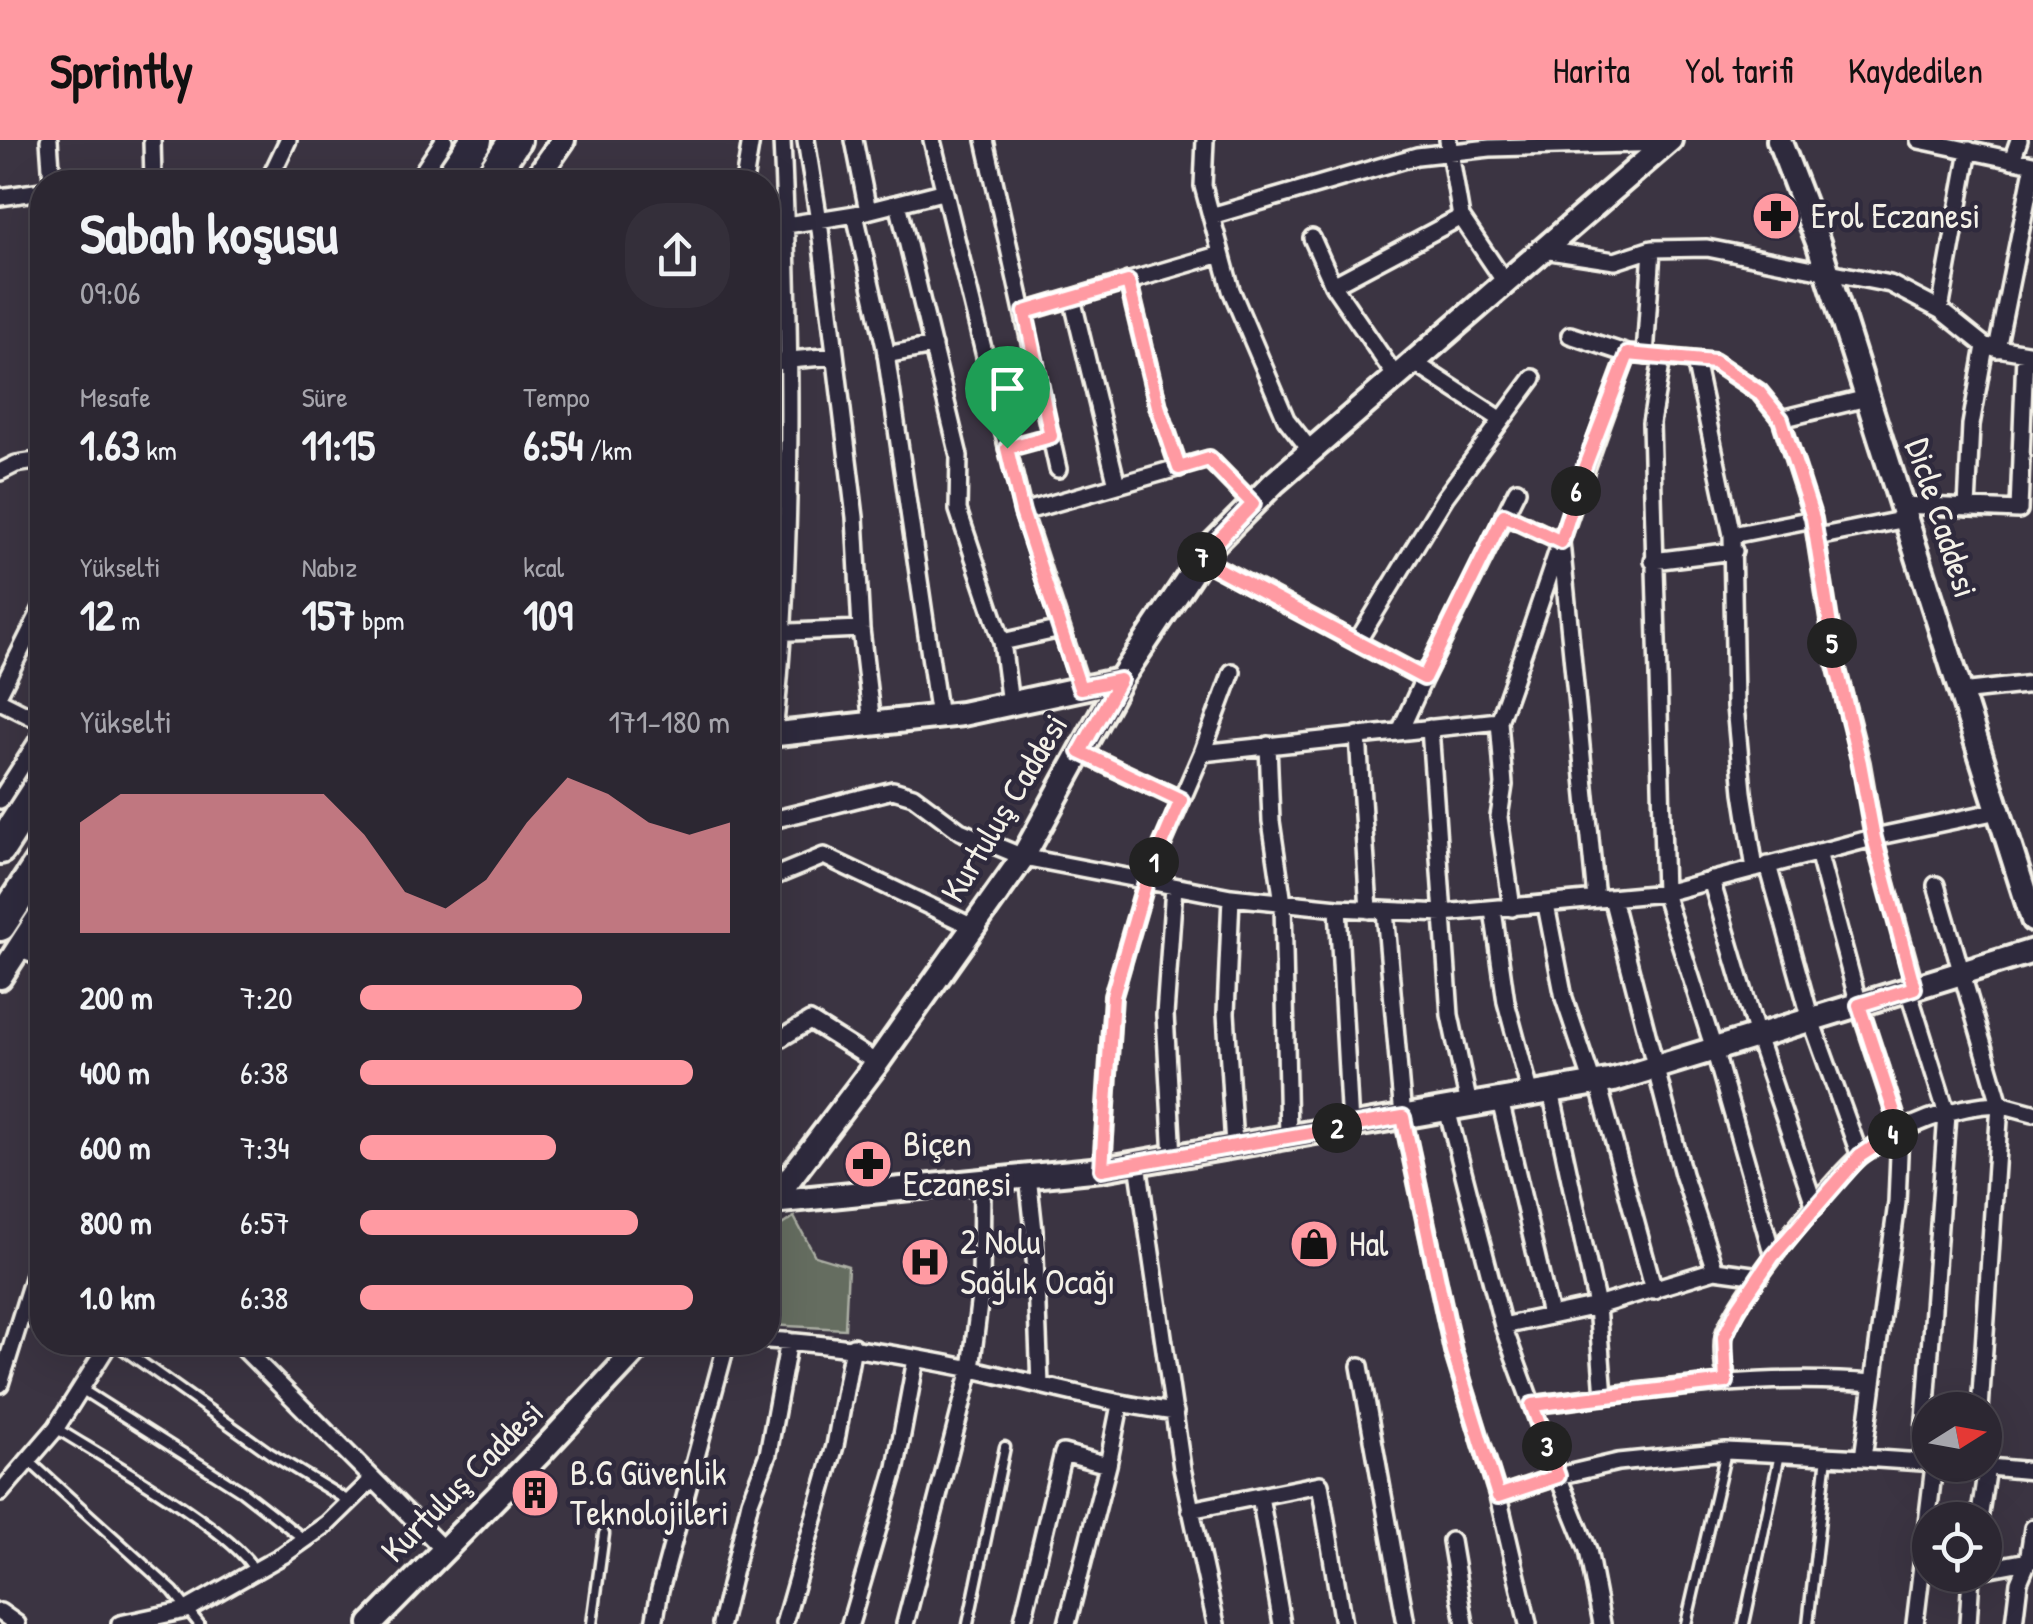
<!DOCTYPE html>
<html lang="tr">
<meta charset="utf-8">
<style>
:root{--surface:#2c2732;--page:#342f3a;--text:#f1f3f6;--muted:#a6a5ac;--line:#48444d;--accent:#ff9aa2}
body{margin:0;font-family:"Patrick Hand",sans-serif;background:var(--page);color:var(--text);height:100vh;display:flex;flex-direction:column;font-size:38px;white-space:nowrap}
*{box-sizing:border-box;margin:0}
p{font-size:32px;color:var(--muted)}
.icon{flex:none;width:55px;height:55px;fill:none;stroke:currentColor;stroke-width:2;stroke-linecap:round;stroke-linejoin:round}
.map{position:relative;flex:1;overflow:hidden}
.drawer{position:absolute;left:30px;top:30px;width:750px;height:1185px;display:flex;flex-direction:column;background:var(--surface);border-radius:40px;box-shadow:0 10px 40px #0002,0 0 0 2px var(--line)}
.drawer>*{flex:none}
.needle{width:65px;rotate:79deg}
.controls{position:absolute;left:1912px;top:1252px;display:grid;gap:20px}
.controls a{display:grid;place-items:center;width:90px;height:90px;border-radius:50%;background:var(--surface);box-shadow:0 10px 40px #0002,0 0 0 2px var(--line);font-size:50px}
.pin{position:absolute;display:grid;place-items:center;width:85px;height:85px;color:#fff;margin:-102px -42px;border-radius:50% 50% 50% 0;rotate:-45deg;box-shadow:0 0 10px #0007}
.pin .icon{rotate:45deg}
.km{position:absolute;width:50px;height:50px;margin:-25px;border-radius:50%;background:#222;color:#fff;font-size:28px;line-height:50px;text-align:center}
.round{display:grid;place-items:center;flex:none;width:105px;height:105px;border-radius:40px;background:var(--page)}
.headline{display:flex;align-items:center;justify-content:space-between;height:170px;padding:0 50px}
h1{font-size:55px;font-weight:700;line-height:75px}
.figures{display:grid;grid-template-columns:repeat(3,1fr);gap:15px;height:170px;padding:10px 50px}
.figures div{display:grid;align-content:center}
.figures b{font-size:42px;font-weight:700}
.figures small{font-size:28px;font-weight:400}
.figures p{font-size:28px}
.chart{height:280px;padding:20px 50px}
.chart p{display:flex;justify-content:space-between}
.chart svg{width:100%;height:180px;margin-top:10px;fill:var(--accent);opacity:.7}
ul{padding:0 50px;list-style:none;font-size:32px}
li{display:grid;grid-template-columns:160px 120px 1fr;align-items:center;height:75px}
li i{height:25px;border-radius:12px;background:var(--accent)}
header{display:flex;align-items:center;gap:60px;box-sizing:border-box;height:140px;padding:0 50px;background:var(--accent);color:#111}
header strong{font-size:48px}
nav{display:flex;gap:55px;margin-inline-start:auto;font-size:35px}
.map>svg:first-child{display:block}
.green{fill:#656d61;stroke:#acafa4;stroke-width:2.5}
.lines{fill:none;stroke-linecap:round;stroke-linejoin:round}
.lane-casing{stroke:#f4f1e8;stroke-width:15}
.street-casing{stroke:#f4f1e8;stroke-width:22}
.secondary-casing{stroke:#f4f1e8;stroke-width:30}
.highway-casing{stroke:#f4f1e8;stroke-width:38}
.lane{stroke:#2f2a3d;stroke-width:8}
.street{stroke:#2f2a3d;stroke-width:15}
.secondary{stroke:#2f2a3d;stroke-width:22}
.highway{stroke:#2f2a3d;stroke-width:30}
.route-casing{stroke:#fff;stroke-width:20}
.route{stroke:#ff9aa2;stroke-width:12}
.labels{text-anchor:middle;stroke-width:9;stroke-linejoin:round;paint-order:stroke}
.poi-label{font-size:35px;fill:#f4f1e8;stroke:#2f2a3d;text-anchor:start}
.street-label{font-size:35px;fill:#f4f1e8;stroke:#2f2a3d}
</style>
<header>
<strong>Sprintly</strong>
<nav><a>Harita</a><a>Yol tarifi</a><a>Kaydedilen</a></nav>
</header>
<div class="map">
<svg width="2033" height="1484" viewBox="0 0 2033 1484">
<rect width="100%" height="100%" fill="#3b3442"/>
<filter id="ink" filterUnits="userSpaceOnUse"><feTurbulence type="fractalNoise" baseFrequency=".01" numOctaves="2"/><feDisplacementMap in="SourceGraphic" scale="20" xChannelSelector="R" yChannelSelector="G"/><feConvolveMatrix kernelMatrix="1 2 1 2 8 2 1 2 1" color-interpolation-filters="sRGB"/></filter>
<g filter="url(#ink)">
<path class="green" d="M794,1077L815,1116L848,1126L845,1189L768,1185V1094Z"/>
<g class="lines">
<g class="lane-casing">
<path id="lane" d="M113,1202L271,1314L350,1362
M81,1249L242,1351L305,1400
M56,1288C97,1314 236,1392 254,1430
M28,1320L173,1451L199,1484
M592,1484L604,1394
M968,1484L1005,1307
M1686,1484L1726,1311
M1744,1484L1780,1314
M1808,1484L1827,1316"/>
</g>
<g class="street-casing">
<path id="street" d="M49,0L52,42
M152,0L153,42
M806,0L819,81L855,377L861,489L872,584
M854,0L868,71
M932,0L1023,372L1081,548
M985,0L1058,329
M1205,0L1203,46L1231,150L1286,279L1311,311
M1448,0L1461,77L1505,142
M1919,0L2033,24
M2012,20L2019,0
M268,42L288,0
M416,42L444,0
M744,42L751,0
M0,57L42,51
M898,63L959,316L958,370L1002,502L1010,564
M855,74L885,207L939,577
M1211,76L1417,16L1490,8L1667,3
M768,88L855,74L942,52
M1312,98L1333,145
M1543,110L1615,121L1652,109L1707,108L1890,144L1940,170L1985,206L2033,214
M1128,141L1158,266L1179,328
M1072,158L1117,345
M1940,170L1969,10
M1025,172L1221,114
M1570,195L1628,214L1714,222L1759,252L1781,279L1813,379L1836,525L1861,623L1874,698L1915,848
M1997,209L2033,29
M886,215L933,206
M1645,216L1652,109
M1662,218L1651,283L1664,753L1714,909L1773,1116
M1695,221L1732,395L1735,566L1743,652L1755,729
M768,222L834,216
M1413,222L1502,280
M1396,237L1333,145L1461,77
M1781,279L1867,258
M1007,308L1051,296
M0,332L16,324L42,320
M1901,365L2019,370L2025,214
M1967,368L1971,285L1985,206
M1023,372L1209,319L1253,364
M1504,375L1561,402L1596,759
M1732,395L1813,379
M1817,397L1906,379
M1201,419L1424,538L1517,350
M1653,421L1734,411
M768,493L861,489
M1002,502L1061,489
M1357,502L1445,357L1533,238
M1232,532L1202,613L1499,581C1543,459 1581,335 1628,214
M0,552L42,468
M1960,552L2033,544
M0,561L42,582
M1499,581L1504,645L1499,677L1512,768
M1430,588L1450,875L1469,965
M1400,591L1424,538
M774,594C794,396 791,199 782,0
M1358,595L1369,770
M1268,605L1271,681L1283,763L1288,997
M1080,612L1181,660
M0,660L42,594
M768,681L893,650L913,656L960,691L1023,717L1231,757L1338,768L1443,773L1664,753L1884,695L1998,671
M1818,712L1859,865L1900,990L1897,1063L1863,1318L1922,1322
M1768,725L1811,880L1860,1016
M768,739L824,716L973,787
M1711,740L1757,896L1815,1067
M1936,745L2000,964L2033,973
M1231,757L1226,873L1234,1006
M1546,765L1564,858L1593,944
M1338,768L1350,986
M1493,770L1506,862L1531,955
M1385,771L1403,977L1453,1211L1498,1356L1528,1484
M18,809L42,818
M1908,850L1947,974L1922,1322H1928
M768,906L810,881L877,923
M1598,943L1654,1150
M1551,951L1597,1166L1604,1256
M1500,960L1550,1175
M1447,969L1503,1186L1597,1166L1715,1130L1683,1034L1612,758
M1173,1017L1165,875L1174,747
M1138,1023L1182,1328L1216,1484
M1102,1029L1113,856L1146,742L1202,613
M1028,1036L1034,1091L1040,1245
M1715,1130L1760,1136
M768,1200C837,1204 904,1215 972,1229C1040,1244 1106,1263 1175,1272
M237,1202L444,1410
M1360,1226L1406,1484
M1726,1242C1725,1229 1721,1210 1724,1196C1732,1163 1835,1034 1864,1013C1902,986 1953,965 2000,964L1980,1270
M0,1244L42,1109
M1532,1265C1645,1251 1759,1233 1873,1243
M1967,1325L2033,1331
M0,1353L56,1288L110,1202
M1260,1356L1282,1484
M1498,1356L1558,1336L1503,1186
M1190,1370L1320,1344L1343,1484
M1979,1380L1987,1327
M1451,1401L1465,1484
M1985,1429L2033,1420
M0,1472L17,1484
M120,1484L186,1470L283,1415L327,1384L372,1340
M654,1484L660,1450L727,1202
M721,1484L750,1361L768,1314L789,1201
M784,1484L835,1306L853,1206
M850,1484L896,1327L916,1219
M905,1484L971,1229L981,1148L982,1041
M1022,1484L1063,1313L1108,1325
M1067,1484L1108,1325L1120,1265
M1602,1484L1588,1410L1558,1336L1618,1322L1726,1311L1863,1318
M1915,1484L1934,1325
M1968,1484L1971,1435
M2014,1484L2019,1442L2028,1421L2033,1388"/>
</g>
<g class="secondary-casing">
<path id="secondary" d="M1779,0L1818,102L2033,780
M534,42L563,0
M768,595L962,574L1120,540
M0,837L42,772
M771,1062L1102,1029L1614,940L2033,811
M768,1067L877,923L1023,717L1120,540L1206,411L1274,343L1670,0
M371,1484L539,1314L644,1202"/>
</g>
<g class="highway-casing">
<path id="highway" d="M447,42L476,0
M487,42L515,0
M0,708L42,643
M0,785L42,721"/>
</g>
<use href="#lane" class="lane"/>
<use href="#street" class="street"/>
<use href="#secondary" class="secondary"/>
<use href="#highway" class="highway"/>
</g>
</g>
<g class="lines" filter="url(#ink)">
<g class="route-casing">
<path id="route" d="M1128,142L1158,266L1179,328L1209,319L1253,364L1200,419L1424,538L1504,375L1561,402L1582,334L1628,214L1714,222L1759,252L1781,279L1813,378L1836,524L1860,623L1874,698L1914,848L1859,865L1900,990L1860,1016L1773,1116L1738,1168L1724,1197L1726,1242L1532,1265L1558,1336L1498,1356L1453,1211L1403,977L1102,1029L1113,856L1146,742L1181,660L1080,612L1120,540L1080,548L1022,372L1007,308L1051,296L1025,172Z"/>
</g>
<use href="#route" class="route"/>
</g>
<defs>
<g id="pharmacy-disc" transform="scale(2.5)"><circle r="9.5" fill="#ff9aa2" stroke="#2f2a3d"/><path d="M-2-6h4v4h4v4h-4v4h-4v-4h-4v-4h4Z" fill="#111"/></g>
<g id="shop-disc" transform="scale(2.5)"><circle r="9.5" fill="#ff9aa2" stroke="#2f2a3d"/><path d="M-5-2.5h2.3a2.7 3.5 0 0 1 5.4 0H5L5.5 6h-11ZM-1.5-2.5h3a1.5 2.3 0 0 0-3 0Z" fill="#111"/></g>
<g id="hospital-disc" transform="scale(2.5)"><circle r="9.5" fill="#ff9aa2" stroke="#2f2a3d"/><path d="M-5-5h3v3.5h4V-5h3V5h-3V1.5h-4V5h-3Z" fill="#111"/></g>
<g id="building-disc" transform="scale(2.5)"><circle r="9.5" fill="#ff9aa2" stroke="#2f2a3d"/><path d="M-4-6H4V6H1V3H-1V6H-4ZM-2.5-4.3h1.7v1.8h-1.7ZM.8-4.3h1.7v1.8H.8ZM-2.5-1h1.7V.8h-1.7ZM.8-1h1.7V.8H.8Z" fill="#111"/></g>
</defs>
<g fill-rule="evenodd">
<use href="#pharmacy-disc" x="1776" y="76"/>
<use href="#pharmacy-disc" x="868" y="1024"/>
<use href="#shop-disc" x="1314" y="1104"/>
<use href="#hospital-disc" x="925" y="1122"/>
<use href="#building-disc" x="535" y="1353"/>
</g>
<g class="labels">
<g class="poi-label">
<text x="1811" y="88">Erol Eczanesi</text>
<text x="903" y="1016">Biçen<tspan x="903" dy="40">Eczanesi</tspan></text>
<text x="960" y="1114">2 Nolu<tspan x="960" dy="40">Sağlık Ocağı</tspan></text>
<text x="1349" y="1116">Hal</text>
<text x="570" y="1345">B.G Güvenlik<tspan x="570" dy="40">Teknolojileri</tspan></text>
</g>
<g class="street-label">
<text transform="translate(1942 378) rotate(72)" y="12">Dicle Caddesi</text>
<text transform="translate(1004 668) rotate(-59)" y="12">Kurtuluş Caddesi</text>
<text transform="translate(462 1341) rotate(-45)" y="12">Kurtuluş Caddesi</text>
</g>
</g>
</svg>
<div class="controls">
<a><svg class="needle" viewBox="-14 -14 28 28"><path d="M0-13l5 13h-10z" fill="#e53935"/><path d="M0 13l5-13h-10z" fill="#a6a5ac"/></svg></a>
<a><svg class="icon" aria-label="locate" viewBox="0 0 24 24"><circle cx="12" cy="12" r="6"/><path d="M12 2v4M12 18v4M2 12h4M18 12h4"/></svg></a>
</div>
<div class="pin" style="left:1007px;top:308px;background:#1e9e55"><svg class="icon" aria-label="arrive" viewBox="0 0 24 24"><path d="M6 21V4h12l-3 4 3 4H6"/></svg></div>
<b class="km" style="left:1154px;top:722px">1</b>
<b class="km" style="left:1337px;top:988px">2</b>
<b class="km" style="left:1547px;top:1306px">3</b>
<b class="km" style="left:1893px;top:994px">4</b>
<b class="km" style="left:1832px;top:503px">5</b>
<b class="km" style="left:1576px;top:351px">6</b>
<b class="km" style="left:1202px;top:417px">7</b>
<section class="drawer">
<div class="headline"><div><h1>Sabah koşusu</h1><p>09:06</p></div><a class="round"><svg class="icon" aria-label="share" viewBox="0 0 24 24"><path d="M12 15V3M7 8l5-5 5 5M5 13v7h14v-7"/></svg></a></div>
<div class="figures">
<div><p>Mesafe</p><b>1.63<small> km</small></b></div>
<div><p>Süre</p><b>11:15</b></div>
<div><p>Tempo</p><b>6:54<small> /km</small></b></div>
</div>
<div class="figures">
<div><p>Yükselti</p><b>12<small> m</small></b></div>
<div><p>Nabız</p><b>157<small> bpm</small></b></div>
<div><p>kcal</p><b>109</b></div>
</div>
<div class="chart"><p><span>Yükselti</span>171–180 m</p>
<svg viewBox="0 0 160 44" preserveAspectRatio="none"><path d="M0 44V17L10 10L20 10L30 10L40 10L50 10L60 10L70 20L80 34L90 38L100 31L110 17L120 6L130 10L140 17L150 20L160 17V44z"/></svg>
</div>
<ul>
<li><b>200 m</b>7:20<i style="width:60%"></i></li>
<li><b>400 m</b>6:38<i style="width:90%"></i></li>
<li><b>600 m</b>7:34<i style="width:53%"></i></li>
<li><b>800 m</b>6:57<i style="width:75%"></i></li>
<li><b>1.0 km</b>6:38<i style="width:90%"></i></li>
</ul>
</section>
</div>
